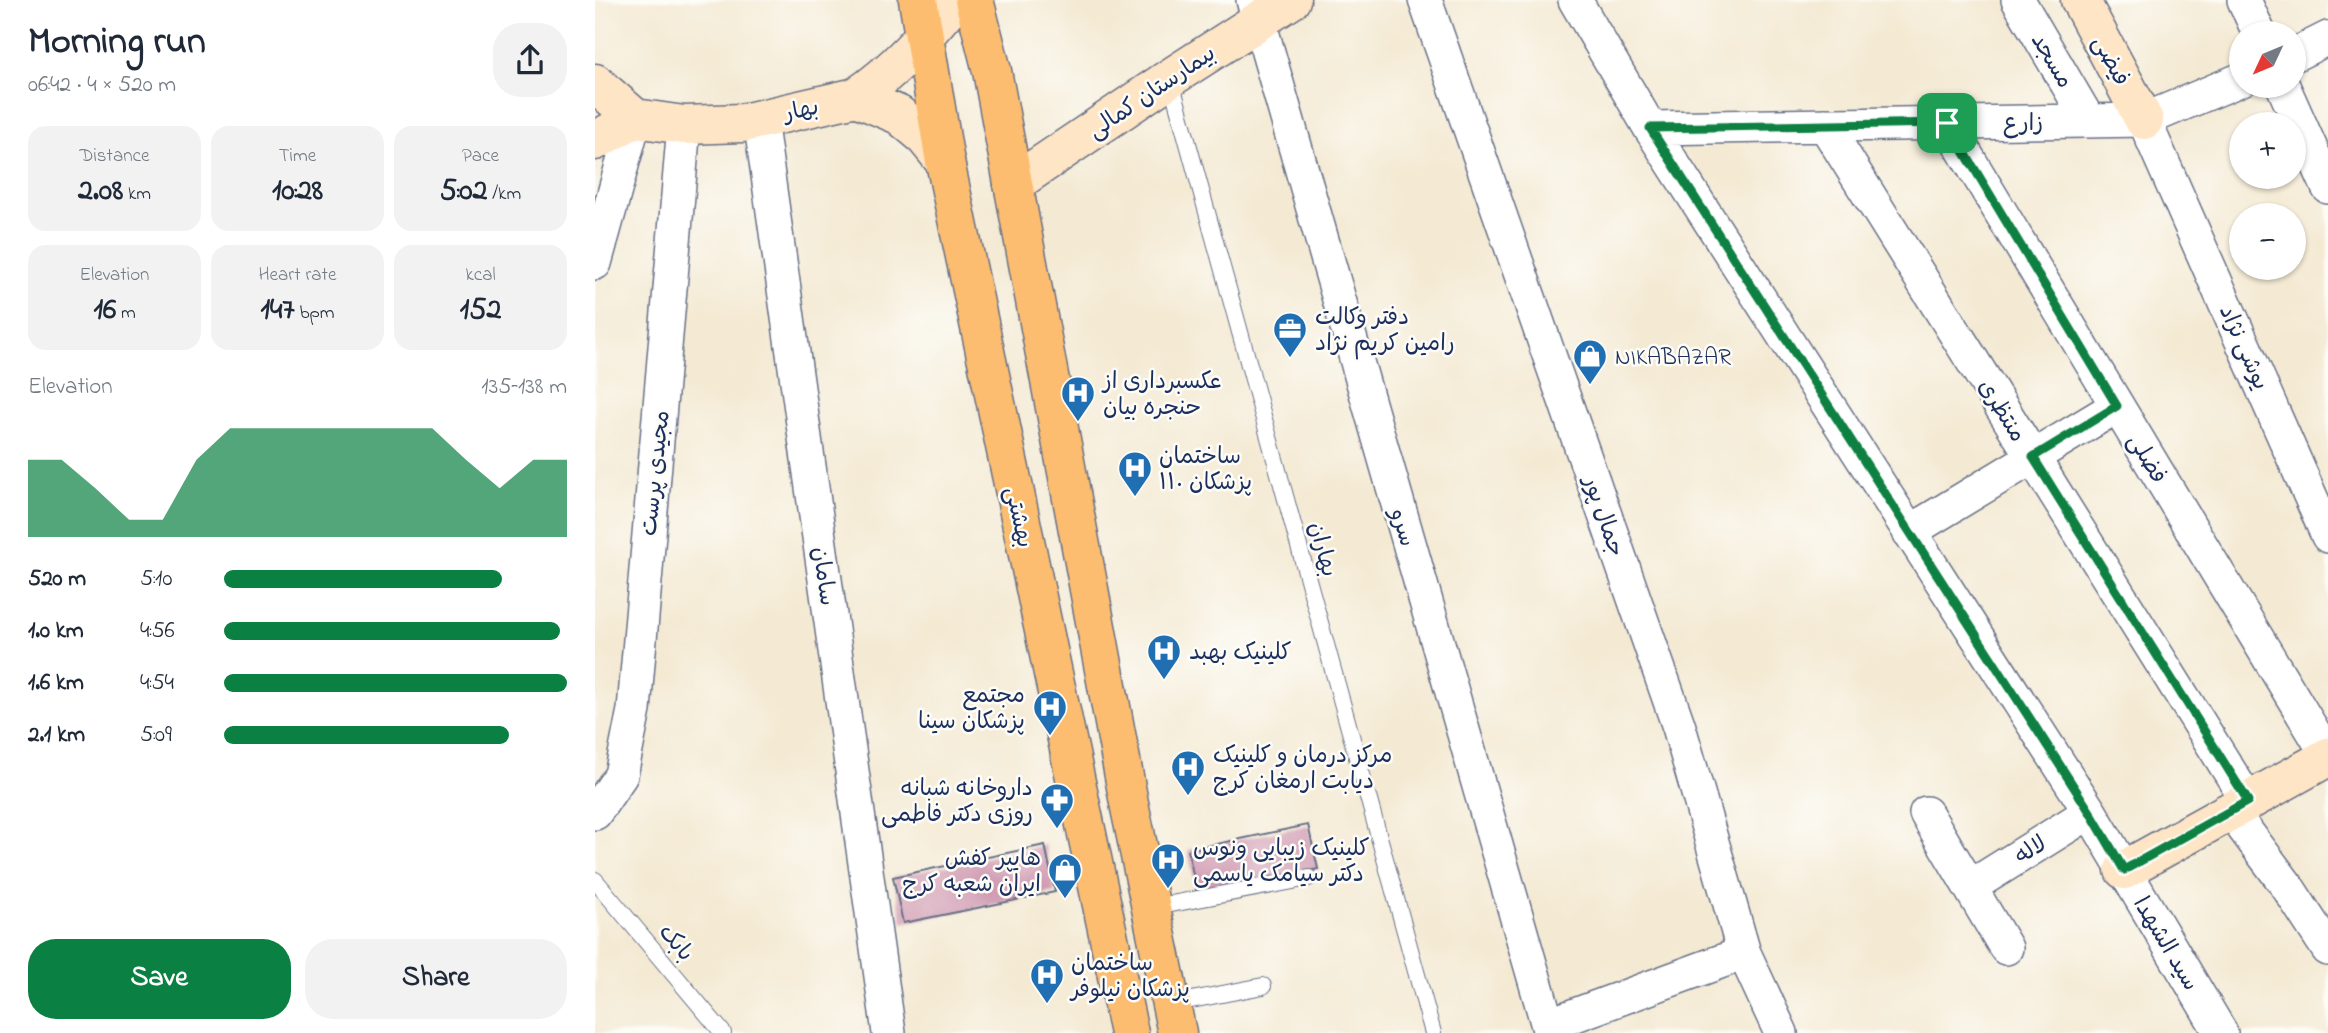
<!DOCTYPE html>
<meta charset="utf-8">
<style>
:root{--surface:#fff;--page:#f2f2f3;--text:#1f2937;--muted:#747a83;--accent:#0b8043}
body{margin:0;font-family:"Indie Flower","Playpen Sans Arabic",sans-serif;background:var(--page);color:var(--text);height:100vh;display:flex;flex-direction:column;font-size:26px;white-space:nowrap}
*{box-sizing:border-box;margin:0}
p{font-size:23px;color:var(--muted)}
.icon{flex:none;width:38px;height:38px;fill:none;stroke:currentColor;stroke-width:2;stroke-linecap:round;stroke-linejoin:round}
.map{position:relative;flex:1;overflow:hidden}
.drawer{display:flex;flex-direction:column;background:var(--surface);width:595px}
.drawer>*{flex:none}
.needle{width:46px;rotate:226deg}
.fabs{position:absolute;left:1634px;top:21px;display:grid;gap:14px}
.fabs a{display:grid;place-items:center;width:77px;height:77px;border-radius:50%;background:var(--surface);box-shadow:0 2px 5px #0004;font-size:35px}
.pin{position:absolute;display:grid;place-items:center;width:60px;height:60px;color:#fff;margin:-30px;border-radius:14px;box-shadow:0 4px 10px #0006}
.round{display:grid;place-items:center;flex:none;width:74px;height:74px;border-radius:28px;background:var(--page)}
.overview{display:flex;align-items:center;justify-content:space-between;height:119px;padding:0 28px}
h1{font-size:38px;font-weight:700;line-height:52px}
.metrics{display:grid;grid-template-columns:repeat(3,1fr);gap:10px;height:119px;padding:7px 28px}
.metrics div{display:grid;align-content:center;border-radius:18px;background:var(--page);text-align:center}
.metrics b{font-size:30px;font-weight:700}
.metrics small{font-size:19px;font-weight:400}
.metrics p{font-size:19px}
.chart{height:196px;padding:14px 28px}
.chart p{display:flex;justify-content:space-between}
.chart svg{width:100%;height:126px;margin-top:7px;fill:var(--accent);opacity:.7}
.cta{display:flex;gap:14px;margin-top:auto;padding:14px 28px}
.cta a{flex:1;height:80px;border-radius:28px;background:var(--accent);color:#fff;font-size:28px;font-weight:700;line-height:80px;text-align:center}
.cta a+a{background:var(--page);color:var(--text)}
ul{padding:0 28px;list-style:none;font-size:23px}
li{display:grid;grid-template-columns:112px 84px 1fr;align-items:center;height:52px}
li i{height:18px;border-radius:9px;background:var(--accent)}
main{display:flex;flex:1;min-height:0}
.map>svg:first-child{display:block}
.building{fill:#cd94ae}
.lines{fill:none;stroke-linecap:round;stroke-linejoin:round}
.lane-casing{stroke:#677087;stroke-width:18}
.street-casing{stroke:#677087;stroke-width:36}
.secondary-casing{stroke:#677087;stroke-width:41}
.primary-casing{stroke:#677087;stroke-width:41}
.lane{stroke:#fff;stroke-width:16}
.street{stroke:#fff;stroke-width:33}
.secondary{stroke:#fee5c5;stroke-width:38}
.primary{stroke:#fcbd6f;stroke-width:38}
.route-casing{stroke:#fff;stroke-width:14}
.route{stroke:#0b8043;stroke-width:9}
.labels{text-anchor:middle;stroke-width:5;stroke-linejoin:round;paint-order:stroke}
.street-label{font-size:23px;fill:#1b2f5e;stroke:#fdfcf7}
.poi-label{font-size:23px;fill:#1b2f5e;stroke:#fdfcf7;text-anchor:start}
</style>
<main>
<section class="drawer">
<div class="overview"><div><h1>Morning run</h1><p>06:42 · 4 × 520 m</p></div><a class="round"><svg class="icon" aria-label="share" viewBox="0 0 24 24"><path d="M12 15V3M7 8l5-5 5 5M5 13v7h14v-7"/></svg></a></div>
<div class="metrics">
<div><p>Distance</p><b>2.08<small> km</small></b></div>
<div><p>Time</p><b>10:28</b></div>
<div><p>Pace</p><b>5:02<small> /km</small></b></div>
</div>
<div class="metrics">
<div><p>Elevation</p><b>16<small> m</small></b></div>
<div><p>Heart rate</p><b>147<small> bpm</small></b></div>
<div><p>kcal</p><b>152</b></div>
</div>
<div class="chart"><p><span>Elevation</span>135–138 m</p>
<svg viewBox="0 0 160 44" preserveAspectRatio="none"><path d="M0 44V17L10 17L20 27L30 38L40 38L50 17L60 6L70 6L80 6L90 6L100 6L110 6L120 6L130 17L140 27L150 17L160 17V44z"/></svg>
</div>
<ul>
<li><b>520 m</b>5:10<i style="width:81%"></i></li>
<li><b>1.0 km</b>4:56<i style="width:98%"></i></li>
<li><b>1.6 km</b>4:54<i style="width:100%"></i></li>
<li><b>2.1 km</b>5:09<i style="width:83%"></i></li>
</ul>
<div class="cta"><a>Save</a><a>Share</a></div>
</section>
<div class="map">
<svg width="1733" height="1033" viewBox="0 0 1733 1033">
<rect width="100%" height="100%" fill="#fdfcf7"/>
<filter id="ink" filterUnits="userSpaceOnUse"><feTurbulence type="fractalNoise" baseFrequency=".0143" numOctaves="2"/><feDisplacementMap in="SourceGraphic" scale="14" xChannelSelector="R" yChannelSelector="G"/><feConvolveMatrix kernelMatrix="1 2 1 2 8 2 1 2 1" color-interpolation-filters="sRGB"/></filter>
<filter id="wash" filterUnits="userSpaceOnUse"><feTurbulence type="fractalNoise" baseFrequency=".00686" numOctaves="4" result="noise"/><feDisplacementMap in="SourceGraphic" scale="28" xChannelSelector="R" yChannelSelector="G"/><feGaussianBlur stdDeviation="1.57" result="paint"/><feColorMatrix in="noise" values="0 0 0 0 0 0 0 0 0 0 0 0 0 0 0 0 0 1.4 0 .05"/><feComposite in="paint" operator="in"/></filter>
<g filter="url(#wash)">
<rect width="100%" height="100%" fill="#f4ead4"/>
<g id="blocks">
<path class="building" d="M713,825L723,869L602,894L593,850Z
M450,845L460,892L308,923L298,877Z"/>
</g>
</g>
<g filter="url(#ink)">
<use href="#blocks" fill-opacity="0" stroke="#677087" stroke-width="2"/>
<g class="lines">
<g class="lane-casing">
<path id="lane" d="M575,78L838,1033
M0,880L128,1033
M555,908L714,878
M576,1004L668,986"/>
</g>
<g class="street-casing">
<path id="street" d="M658,0L955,1033
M830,0L1084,727L1149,953L1186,1033
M980,0L1055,128L1495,812L1626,1033
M1423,0L1494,121
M1649,0L1664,33
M1699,55L1733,38
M1688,86L1733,187
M165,119L294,1033
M1549,120L1733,536
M1352,123L1733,756
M1230,125L1653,801
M1055,128L1549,120L1647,79
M0,263L40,118
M1314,532L1522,406
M1636,811L1692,886L1733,949
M0,813L26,775L39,710L89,125
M1331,813L1411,948
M1375,887L1495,812
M953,1025L1149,953"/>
</g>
<g class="secondary-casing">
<path id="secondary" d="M1485,0L1549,120
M0,83L40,118L89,125L148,123L261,97L304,115L328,135L350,162
M261,97C301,70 329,37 360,0
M0,141L40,118
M418,184L575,78L696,0
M1529,870L1733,757"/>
</g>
<g class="primary-casing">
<path id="primary" d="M323,0L350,162L534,1033
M379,0L397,71L534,803L582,1033"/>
</g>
<use href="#lane" class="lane"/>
<use href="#street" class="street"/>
<use href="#secondary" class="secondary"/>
<use href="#primary" class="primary"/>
</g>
</g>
<g class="lines" filter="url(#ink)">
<g class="route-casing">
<path id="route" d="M1352,123L1522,406L1438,457L1653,801L1529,870L1495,812L1055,128Z"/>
</g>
<use href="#route" class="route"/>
</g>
<defs>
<g id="office-pin" transform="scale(1.75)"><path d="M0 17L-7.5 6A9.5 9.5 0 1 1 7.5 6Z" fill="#1f6fb2" stroke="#fdfcf7"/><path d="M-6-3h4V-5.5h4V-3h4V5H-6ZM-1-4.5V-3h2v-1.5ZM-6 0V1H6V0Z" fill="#fff"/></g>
<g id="shop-pin" transform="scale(1.75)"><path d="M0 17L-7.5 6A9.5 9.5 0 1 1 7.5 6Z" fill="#1f6fb2" stroke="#fdfcf7"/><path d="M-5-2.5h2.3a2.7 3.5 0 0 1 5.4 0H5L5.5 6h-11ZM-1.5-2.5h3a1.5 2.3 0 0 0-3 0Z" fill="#fff"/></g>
<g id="hospital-pin" transform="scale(1.75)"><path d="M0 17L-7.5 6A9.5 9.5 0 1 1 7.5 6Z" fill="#1f6fb2" stroke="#fdfcf7"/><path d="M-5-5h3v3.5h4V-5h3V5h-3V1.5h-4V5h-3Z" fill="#fff"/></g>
<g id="pharmacy-pin" transform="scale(1.75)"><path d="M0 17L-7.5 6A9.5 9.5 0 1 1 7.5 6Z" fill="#1f6fb2" stroke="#fdfcf7"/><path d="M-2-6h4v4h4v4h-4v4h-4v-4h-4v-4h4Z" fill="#fff"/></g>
</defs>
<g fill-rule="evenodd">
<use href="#office-pin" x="695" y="329"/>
<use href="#shop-pin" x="995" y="356"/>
<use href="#hospital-pin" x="483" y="393"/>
<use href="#hospital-pin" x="540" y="468"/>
<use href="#hospital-pin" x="569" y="651"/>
<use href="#hospital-pin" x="455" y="707"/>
<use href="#hospital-pin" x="593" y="767"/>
<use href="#pharmacy-pin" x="462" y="800"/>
<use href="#hospital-pin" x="573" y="860"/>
<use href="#shop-pin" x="470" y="870"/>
<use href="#hospital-pin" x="452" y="975"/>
</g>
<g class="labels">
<g class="street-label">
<text transform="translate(1458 60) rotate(59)" y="8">مسجد</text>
<text transform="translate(1517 60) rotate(62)" y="8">فیضی</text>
<text transform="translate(556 91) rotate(-34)" y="8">بیمارستان کمالی</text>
<text transform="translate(206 109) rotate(-12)" y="8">بهار</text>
<text transform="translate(1428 122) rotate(-1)" y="8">زارع</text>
<text transform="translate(1650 347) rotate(66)" y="8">یوشی نژاد</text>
<text transform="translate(1408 410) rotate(58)" y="8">منتظری</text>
<text transform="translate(1553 458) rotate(59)" y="8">فضلی</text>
<text transform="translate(59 473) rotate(-84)" y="8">مجیدی پرست</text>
<text transform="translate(1010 516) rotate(71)" y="8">جمال پور</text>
<text transform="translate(425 517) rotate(78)" y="8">بهشتى</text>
<text transform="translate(809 527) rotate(74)" y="8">سرو</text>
<text transform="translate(729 549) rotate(75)" y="8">بهاران</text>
<text transform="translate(230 576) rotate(82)" y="8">سامان</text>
<text transform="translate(1435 849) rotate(-32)" y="8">لاله</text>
<text transform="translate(82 942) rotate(50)" y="8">بابک</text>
<text transform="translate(1572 943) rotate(59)" y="8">سید الشهدا</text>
</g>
<g class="poi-label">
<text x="720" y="324">دفتر وکالت<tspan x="720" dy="26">رامین کریم نژاد</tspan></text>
<text x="1020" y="364">NIKABAZAR</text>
<text x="508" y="388">عکسبرداری از<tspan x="508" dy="26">حنجره بیان</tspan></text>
<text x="564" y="463">ساختمان<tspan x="564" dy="26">پزشکان ۱۱۰</tspan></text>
<text x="594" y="659">کلینیک بهبد</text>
<text x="430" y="702" text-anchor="end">مجتمع<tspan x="430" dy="26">پزشکان سینا</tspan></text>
<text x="618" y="762">مرکز درمان و کلینیک<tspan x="618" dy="26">دیابت ارمغان کرج</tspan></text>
<text x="438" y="795" text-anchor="end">داروخانه شبانه<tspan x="438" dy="26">روزی دکتر فاطمی</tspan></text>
<text x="598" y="855">کلینیک زیبایی ونوس<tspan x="598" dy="26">دکتر سیامک یاسمی</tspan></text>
<text x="446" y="865" text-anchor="end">هایپر کفش<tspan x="446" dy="26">ایران شعبه کرج</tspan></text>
<text x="476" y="970">ساختمان<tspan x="476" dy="26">پزشکان نیلوفر</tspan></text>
</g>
</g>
</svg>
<div class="fabs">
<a><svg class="needle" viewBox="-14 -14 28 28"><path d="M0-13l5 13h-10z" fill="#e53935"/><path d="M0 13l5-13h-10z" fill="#747a83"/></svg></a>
<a>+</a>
<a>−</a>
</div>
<div class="pin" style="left:1352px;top:123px;background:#1e9e55"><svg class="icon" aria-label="arrive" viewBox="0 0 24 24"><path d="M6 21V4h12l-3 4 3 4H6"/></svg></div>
</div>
</main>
